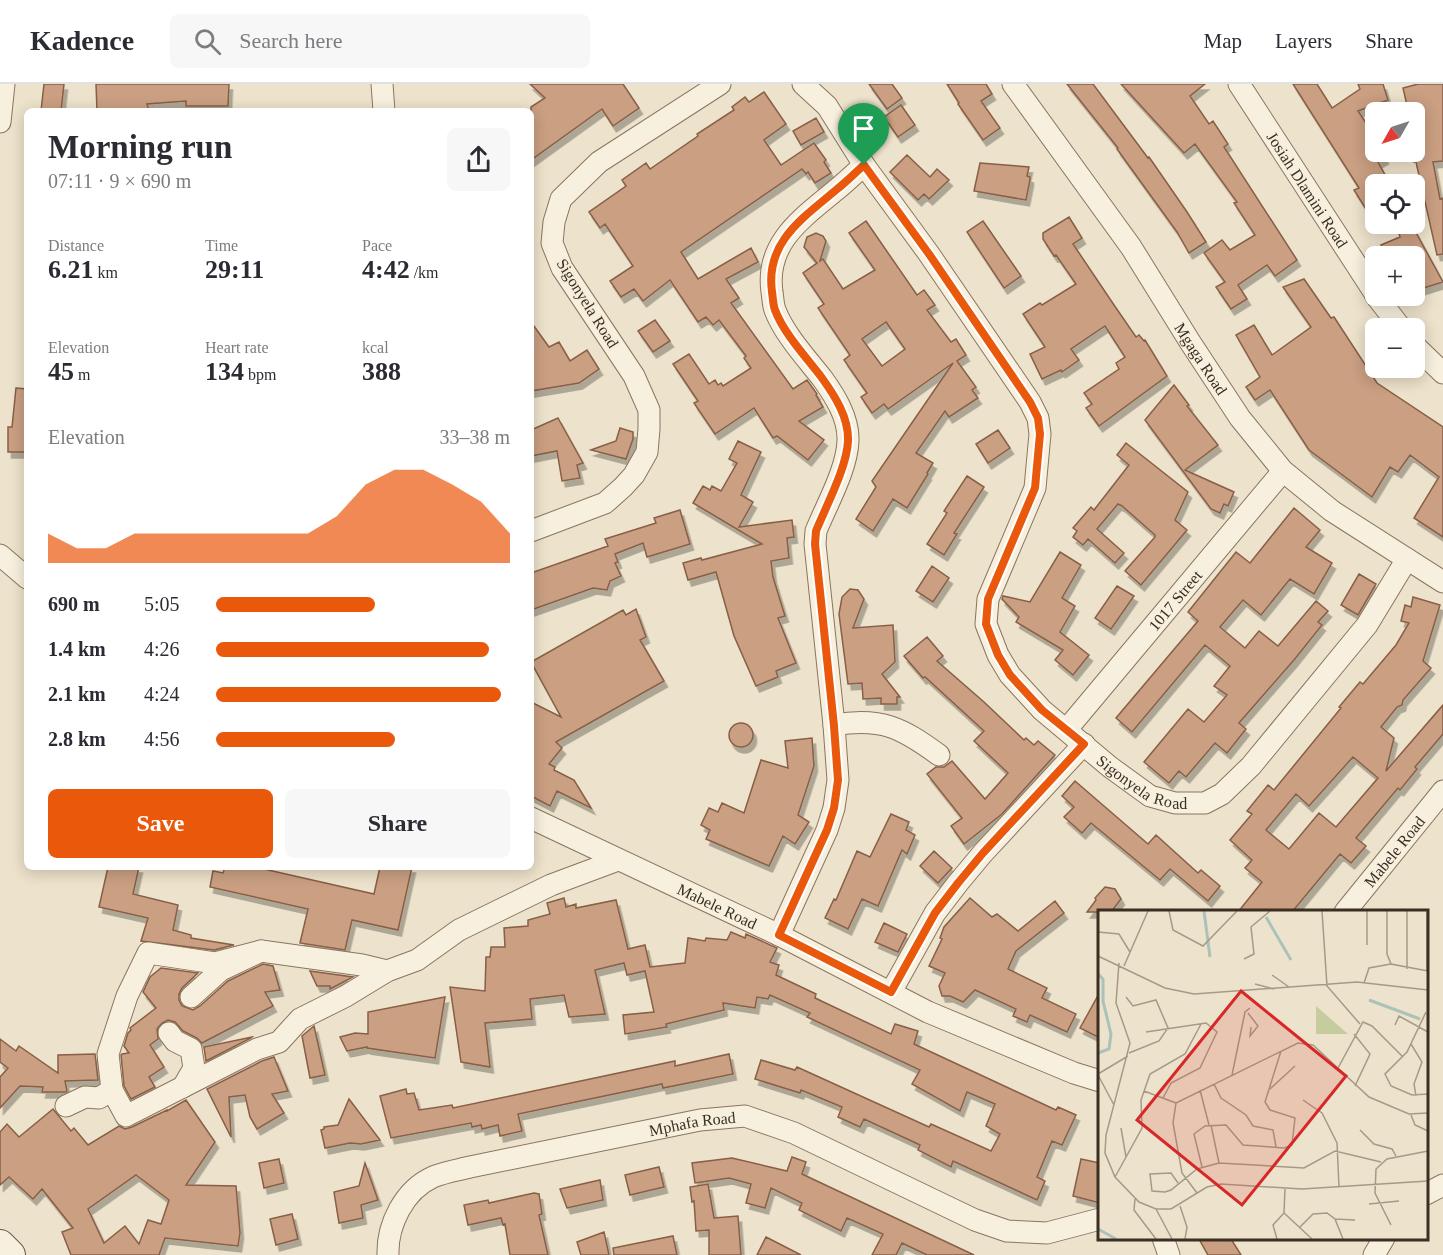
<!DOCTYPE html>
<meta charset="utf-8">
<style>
:root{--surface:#fff;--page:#f7f7f7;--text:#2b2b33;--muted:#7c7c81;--line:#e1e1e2;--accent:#ea580c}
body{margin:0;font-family:Georgia,serif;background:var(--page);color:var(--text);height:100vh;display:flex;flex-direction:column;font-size:22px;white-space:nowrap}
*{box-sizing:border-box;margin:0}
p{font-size:20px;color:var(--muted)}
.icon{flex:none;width:33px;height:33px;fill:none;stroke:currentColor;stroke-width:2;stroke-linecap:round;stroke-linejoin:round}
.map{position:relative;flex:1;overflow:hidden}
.details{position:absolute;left:24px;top:24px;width:510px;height:762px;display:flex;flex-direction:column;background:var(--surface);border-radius:9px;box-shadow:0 3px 15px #0003}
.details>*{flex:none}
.needle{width:39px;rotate:231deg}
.tools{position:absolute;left:1365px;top:18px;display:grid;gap:12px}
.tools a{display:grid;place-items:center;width:60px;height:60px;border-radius:9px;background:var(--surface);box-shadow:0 3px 15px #0003;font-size:30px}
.pin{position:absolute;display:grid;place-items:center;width:51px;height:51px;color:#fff;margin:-62px -26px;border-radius:50% 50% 50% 0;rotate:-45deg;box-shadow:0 0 6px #0007}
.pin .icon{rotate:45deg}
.round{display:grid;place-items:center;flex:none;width:63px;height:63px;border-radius:9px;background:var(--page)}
.head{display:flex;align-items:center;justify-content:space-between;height:102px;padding:0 24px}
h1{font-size:33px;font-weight:600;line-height:45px}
.metrics{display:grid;grid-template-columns:repeat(3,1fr);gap:9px;height:102px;padding:6px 24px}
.metrics div{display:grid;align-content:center}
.metrics b{font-size:26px;font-weight:600}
.metrics small{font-size:16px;font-weight:400}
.metrics p{font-size:16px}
.chart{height:168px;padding:12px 24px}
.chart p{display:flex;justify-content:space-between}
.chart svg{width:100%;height:108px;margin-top:6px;fill:var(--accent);opacity:.7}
.primary-button{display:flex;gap:12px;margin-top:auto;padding:12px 24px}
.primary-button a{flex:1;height:69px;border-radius:9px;background:var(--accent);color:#fff;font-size:24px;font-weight:600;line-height:69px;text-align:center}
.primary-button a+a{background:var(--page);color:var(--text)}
ul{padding:0 24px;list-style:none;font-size:20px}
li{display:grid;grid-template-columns:96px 72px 1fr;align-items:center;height:45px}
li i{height:15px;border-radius:8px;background:var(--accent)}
header{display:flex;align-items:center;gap:36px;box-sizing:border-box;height:84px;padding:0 30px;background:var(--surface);border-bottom:2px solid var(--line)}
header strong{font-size:28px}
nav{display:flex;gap:33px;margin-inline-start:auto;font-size:21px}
.search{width:420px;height:54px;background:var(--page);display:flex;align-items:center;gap:15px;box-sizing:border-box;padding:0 21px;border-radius:9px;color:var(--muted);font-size:22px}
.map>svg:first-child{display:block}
.building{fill:#ca9f82;stroke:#885f46;stroke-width:1.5;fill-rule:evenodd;filter:url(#shadow)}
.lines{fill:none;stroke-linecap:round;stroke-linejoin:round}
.street-casing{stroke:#8a755f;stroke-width:23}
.secondary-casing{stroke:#6c5642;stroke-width:32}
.street{stroke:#f8f0de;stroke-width:21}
.secondary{stroke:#f8f0de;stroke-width:30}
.route-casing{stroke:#fff;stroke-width:12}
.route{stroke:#ea580c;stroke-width:8}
.labels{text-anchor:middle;stroke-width:4.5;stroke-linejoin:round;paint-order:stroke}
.street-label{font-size:16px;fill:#3b2e22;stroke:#f5edda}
.inset-river{fill:none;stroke:#abc2bb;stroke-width:3}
.inset-road{fill:none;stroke:#a69a87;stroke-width:1.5}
.view{fill:#d62828;fill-opacity:0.15;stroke:#d62828;stroke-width:3}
.inset-edge{fill:none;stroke:#3b2e22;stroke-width:3}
</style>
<header>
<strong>Kadence</strong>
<div class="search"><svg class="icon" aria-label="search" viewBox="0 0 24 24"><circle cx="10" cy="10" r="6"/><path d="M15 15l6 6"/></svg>Search here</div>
<nav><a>Map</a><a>Layers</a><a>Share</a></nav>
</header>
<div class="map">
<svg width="1443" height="1171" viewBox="0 0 1443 1171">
<defs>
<filter id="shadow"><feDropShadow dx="3.5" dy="6" stdDeviation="0" flood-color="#0004"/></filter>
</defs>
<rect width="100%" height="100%" fill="#ede2cb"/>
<path class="building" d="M44,0H64L61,27H41Z
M96,0H229L228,22H186V17L147,20L149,27H97Z
M530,0H623L639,24L613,42L602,25L531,76V23L545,14Z
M869,0H892L902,14L887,25Z
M947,0H986L992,10L981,17L1000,44L983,56L958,20L959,19Z
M1067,0H1093L1148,74L1149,73L1187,128L1206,158L1189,169L1177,148L1117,65L1118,64Z
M1121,0H1205L1190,12L1209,40L1213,37L1228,60L1224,63L1297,176L1275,192L1267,181L1238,201L1247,215L1231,225L1216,203L1225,198L1204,169L1222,156L1230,166L1255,151L1234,119L1237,118L1195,60L1184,69Z
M1293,0H1317L1332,24L1360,5L1358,0H1383L1388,16L1358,27L1376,54V68H1381L1385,74L1378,78L1390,100H1376V141L1354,106L1359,104Z
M1418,0H1443V77L1433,78L1440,115L1443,114V170L1437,171L1416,78H1414V25L1408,26L1403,4Z
M764,8L786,40L764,56L781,81L814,59L826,76L824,78L831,89L815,99L808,88L806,90L802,85L681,168L698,195L751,164L758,178L726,195L739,214L731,219L793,305L807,296L817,310L816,311L823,323L799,337L824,356L808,376L777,352L773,354L754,324L715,350L694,319L698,317L673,280L689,270L709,300L715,296L718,301L721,299L723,302L751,284L744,274L746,272L719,236L713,241L706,233L698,238L670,196L643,217L634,205L621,213L610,197L633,182L605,140L600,144L589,128L626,102L622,96L646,79L650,85L698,52L697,50L734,26L732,23L745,13L749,18Z
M901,21L915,41L898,53L884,33Z
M816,34L824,48L801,61L793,47Z
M907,71L930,93L937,85L949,96L929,115L924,110L918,116L890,88Z
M980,79L1029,83L1027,92L1030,93V96L1026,116L974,107Z
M1069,133L1082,154L1073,160L1114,221L1136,253L1139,251L1144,257L1145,256L1167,292L1099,342L1086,324L1092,320L1084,309L1119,285L1116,279L1125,273L1105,242L1071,265L1079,276L1062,288L1061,286L1042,295L1030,270L1045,263L1023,230L1040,219L1042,221L1076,200L1056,171L1054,172L1043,155V149Z
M866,137L917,211L924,206L935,221L927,226L951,258L956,255L966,271L957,277L976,303L972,306L978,314L949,333L945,327L916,369L933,379L927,389L928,390L907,424L893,415L873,447L856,435L876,403L872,397L953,279L888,325L884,320L872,329L861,313L867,309L844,276L850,271L818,224L824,220L803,189L817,179L804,163L807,153L816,149L823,152L826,157L820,177L823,175L843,205L875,186L849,149ZM886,238L905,265L882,282L862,255Z
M983,137L1021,192L1004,204L967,148Z
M1409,145H1414L1443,198L1414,207V172H1386L1381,161L1400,153L1399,150Z
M1304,195L1331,234L1334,233L1377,299L1443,343V453L1414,434L1439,393L1410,371L1398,388L1390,383L1372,413L1309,366L1270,306L1255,316L1246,303L1260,293L1236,251L1254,241L1272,271L1311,243L1283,203Z
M655,236L670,257L653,268L638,247Z
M531,238L549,263L559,258L570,277L587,266L599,285L579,299L531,307Z
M1174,301L1189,321L1187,322L1218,361L1185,386L1234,408L1228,422L1224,420L1220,429L1211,425L1145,336Z
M16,304L27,305V368H8V343H12Z
M558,334L583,379L577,381L580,394L562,397L557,367L531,372V346Z
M620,344L633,348V355L626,375L591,366L616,357Z
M998,346L1010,364L988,379L976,360Z
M738,357L761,368L741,411L753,418L739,443L792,436L794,453L787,454L789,474L771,477L773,493L785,532L778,534L796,579L776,587L778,593L756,602L734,552L716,488L688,496L683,479L701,474L702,476L762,460L693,419L703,402L710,406L712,402L721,407L737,379L729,375Z
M1126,359L1188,408L1175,436L1187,446L1141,501L1125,487L1155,453V451L1122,422L1118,420L1097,445L1124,469L1115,479L1088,455L1083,461L1073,453L1077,447L1073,444L1091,423L1094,426L1129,381L1117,371Z
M967,392L984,403L954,449L957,450L944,471L927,460L947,429L944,427Z
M1294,424L1320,446L1306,463L1332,479L1314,510L1290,495L1261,531L1243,516L1220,543L1245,564L1259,547L1278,562L1316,517L1328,527L1318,538L1322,541L1294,576L1239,639L1246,645L1227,669L1215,659L1186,693L1179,687L1169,699L1144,678L1188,625L1204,638L1227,611L1214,602L1230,582L1205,561L1132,648L1116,634L1198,537L1188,528L1236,468L1250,479Z
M680,426L690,460L647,473L643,459L615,470L618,478L615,479L621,492L610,497L607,506L593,504L531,526V489L608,462L605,455L656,439L654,434Z
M1060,468L1081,481L1062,514L1075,522L1060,548L1089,571L1073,591L1055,576L1063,566L1016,538L1019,533L1002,515L1003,512L1030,518Z
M932,482L949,494L933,518L916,507Z
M1359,490L1376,500L1358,531L1341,521Z
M1117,502L1134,512L1111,545L1095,534Z
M850,505L858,506L864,515L853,544L893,541L895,578L882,590L900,613H897V620H881V614L863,615L862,599L848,600L839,530L842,513Z
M1413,513L1440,521L1423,577L1431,584L1403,616L1402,621L1397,623L1381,643L1394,654L1386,687L1443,621V650L1415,683L1417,685L1400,706L1398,704L1356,754L1366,762L1351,779L1340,770L1292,828H1238L1262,798L1245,784L1252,776L1230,756L1252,730L1247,727L1268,701L1274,706L1341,624L1339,623L1360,598L1363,600L1396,561L1409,539L1401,537L1405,521L1411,523ZM1353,673L1378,694L1336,743L1319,729L1289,765L1266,746L1296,710L1309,722Z
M636,525L646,553L640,556L664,597L556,658L562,664L549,680L555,683L554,686L574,696L591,724L557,707L550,722L531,712V618L561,633L531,578L623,526L626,531Z
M927,553L943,572L937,577L984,618L1024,656L1026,654L1034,661L1038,657L1055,671L1002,730L964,760L951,742L962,734L927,690L936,683H944L952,677L985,715L1008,689L974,657L984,647L925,593L923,594L904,572Z
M729 651a12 12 0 1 1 24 0a12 12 0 1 1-24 0Z
M812,654L814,682L798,731L809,738L795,760L783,752L769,782L706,755L710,746L701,741L709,724L718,728L722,719L744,729L761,676L788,684L785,657Z
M1075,697L1148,760L1156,751L1198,789L1201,786L1220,802L1208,817L1170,785L1160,796L1091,739L1082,749L1064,733L1074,723L1062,712Z
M891,730L909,738L906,746L915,751L907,770L902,766L878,822L862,815L848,845L825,834L834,815L836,816L857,767L870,773Z
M934,767L952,784L938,799L920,782Z
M108,783H139L133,810L178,821L173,846L191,851V854L234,861L214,866L141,857L148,834L99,823Z
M225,783H255L374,810L380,783H412L398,846L352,836L345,866L300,859L308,825L210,803L213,787L223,789Z
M1105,803L1115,805L1121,815L1111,828H1087L1096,816L1095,814Z
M564,814L566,823L576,820V824L616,816L628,865L645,861L650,883L685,879L688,854L705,857L706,854L727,856L731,848L745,854L746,850L777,864L770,878L779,881L776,891L816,910L815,914L891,950L895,940L918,947L914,960L1056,1026L1058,1023L1076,1031L1062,1061L1052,1057L1037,1093L1045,1097L1037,1116L953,1077L951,1083L918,1066L920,1061L864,1035L860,1043L838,1033L842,1023L801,1006L800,1009L755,995L761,976L795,986L797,983L929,1043L931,1040L991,1067L1000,1050L986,1042L995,1020L967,1008L960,1027L912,1000L920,986L807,933L810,929L770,911L768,915L757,913L755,924L723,919L724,926L666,940L667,943L625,950L623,931L654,928L645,887L627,891L624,879L595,886L605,930L569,933L564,911L530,915L532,935L485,939L490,983L461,978L450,903L485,907L486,873H490L491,863H505L504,844L528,842V836L550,830L547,819Z
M970,814L992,833L997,830L1018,847L1055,817L1064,829L1016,867L1008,885L1047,904L1042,914L1076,930L1067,948L1030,931L1027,938L1013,932L1016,925L975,906L963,918L950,912H942L939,902L945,889L929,882L942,855L940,854L944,843Z
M884,839L907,850L898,868L875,858Z
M263,880L273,882L280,906L265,908L273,922L202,959L197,954L183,947L175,938L168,936L162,939L157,945L158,955L150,961L164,983L149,993L155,1003L131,1015L124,1002L121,971L122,970L129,969L124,962L128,949L131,946L130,944L156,924L143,908L150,893L161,884L198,889L182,904L179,910V916L182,922L193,926L200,922L228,897Z
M310,887L353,893L330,905V902H317Z
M1100,908V954L1080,944Z
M445,913L435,974L367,964V963L347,967L340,953L355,949L368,950V928Z
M314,942L325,991L310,994L302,952Z
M252,953L251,954L206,977L204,963Z
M0,955L16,967L19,962L58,989V971L95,970L98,996L65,997L67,1007L66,1008H42L43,1003L20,1002L0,1024V993L8,984L0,978Z
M729,970L733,990L663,1004L662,1000L518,1030L522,1047L500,1052L498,1041L482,1045L481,1041L472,1043L471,1039L391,1054L380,1012L406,1005L407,1010L414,1009L419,1026L452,1021L453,1024L675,977V982Z
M274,973L288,1007L272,1010L284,1029L257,1045L250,1033L245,1011L229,1013L231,1053L207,1005L262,977Z
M349,1015L380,1056L361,1060L350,1059L325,1064L321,1046L324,1045V1043L338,1041Z
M186,1016L215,1058L186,1101L236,1102L240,1149L238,1162L165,1154L159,1171H71L62,1148L73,1144L42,1105L33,1115L9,1093L0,1101V1048L7,1040L19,1053L53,1025L71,1047L74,1044L88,1061L119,1042L125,1045L132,1043L167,1026V1027ZM136,1091L169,1116L161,1140L148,1136L139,1160L125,1142L104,1159L88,1125Z
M792,1073L806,1078L802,1090L974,1171H927L902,1159L896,1171H872L883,1150L847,1134L841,1147L799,1126L802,1119L771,1104L765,1124L746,1119L751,1100L729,1094L695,1099L692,1079L732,1074L787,1087Z
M279,1075L284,1099L264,1104L259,1079Z
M1081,1075L1100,1079V1119L1073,1112Z
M365,1079L378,1116L361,1121L363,1134L339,1139L334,1108L359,1102Z
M659,1083L664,1103L630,1111L625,1091Z
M600,1096L603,1116L567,1124L560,1105Z
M708,1100L714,1134L738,1132L741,1171H709V1146L696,1147L694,1117L692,1118L690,1103Z
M534,1109L539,1110L542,1130L539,1131L548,1171H510L505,1140L503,1141L501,1134L468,1141L464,1121L488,1116L489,1119Z
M292,1130L298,1155L276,1161L270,1135Z
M604,1148L609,1171H581L577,1158Z
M673,1152L677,1171H614L613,1164Z
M766,1153L801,1171H757Z
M1199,1155H1231L1241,1171H1208Z"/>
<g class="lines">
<g class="street-casing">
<g id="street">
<path d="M382,0L384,27"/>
<path id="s1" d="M803,0L827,22L864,81L929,170L1030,318L1038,334L1040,350L1035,404L988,515L986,540L998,571L1010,591L1042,626L1110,683L1150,712L1175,719H1205L1222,710L1251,682L1367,541L1407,475"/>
<path id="s2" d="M1013,0L1131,163L1190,258L1240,334L1283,387L1332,427L1443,498"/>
<path id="s3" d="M1239,0L1376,211"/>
<path d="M0,38L4,0"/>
<path d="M1376,212L1401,244"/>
<path d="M1414,261L1443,289"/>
<path d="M531,447L605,419L623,403L634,391L647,368L649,345V326L634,292L562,184L552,159L554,138L561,115L599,78L720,0"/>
<path d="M0,471L27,494"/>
<path d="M834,641C882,633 902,644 939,671"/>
<path id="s4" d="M1067,645L1283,387"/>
<path id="s5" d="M531,734L779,851L928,928L1074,989L1100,997"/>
<path id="s6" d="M1345,828L1443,707"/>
<path d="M779,851L827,746L834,724L838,696L834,641L815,460L816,447C827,420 847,385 848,357C849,334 835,312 822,294C807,275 784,250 775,226C773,221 773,214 772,208C765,158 803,134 836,106C846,98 855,89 864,81"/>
<path d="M261,867L362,881L387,887"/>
<path d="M891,908L935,829L958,799L983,769L1084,660"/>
<path d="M169,949L175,957L191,965L194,984L183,1003"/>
<path d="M112,1006L108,970L127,912L148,869L215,879L261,867L221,886L191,913"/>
<path d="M66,1022L85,1013L99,1014L112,1006L126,1032L257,965L279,958L300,935L346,912L387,887L417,876L459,846L551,801L618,776"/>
<path d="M1426,1110L1443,1101"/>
<path d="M1163,1154L1169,1171"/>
<path id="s7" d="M388,1171C387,1141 404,1106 433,1093C444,1088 458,1086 470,1083L700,1036L745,1032L794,1049L975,1136L1007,1147L1047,1149L1100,1135"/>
<path d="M1374,1171L1384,1154"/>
</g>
</g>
<g class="secondary-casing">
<path id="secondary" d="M0,1161L10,1171"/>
</g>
<use href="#street" class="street"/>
<use href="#secondary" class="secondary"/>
</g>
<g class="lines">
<g class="route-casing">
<path id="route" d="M864,81L929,170L1030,318L1038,334L1040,350L1035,404L988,515L986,540L998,571L1010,591L1042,626L1084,660L983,769L958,799L935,829L891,908L779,851L827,746L834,724L838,696L834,642L815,460L816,447C826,422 847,383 848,357C849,334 835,312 822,294C807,274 784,250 775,226C773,221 773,214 772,208C765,158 803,134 836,106C846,98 855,89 864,81Z"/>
</g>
<use href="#route" class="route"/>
</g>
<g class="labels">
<g class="street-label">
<text dy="6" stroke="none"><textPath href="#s3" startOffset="126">Josiah Dlamini Road</textPath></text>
<text transform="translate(588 219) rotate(58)" y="6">Sigonyela Road</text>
<text dy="6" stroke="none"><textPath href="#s2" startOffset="333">Mgaga Road</textPath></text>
<text dy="6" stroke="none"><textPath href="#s4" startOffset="168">1017 Street</textPath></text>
<text dy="6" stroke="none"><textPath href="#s1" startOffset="855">Sigonyela Road</textPath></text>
<text dy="6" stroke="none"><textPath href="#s6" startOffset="78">Mabele Road</textPath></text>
<text dy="6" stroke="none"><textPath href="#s5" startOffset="206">Mabele Road</textPath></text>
<text dy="6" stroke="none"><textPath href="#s7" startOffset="360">Mphafa Road</textPath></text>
</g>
</g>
<g transform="translate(1098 826)">
<rect width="330" height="330" fill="#ede2cb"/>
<path d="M218,96L250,124H218Z" fill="#c7cc9e"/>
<path class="inset-river" d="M106,1L112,47M168,7L193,50M0,64L5,69V91L13,124L11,139L0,143M271,90L322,109M0,319L18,329"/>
<path class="inset-road" d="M71,1L75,20L105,36L139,1M224,1L229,76L262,114M269,1V35M289,1V44L293,54L330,61M0,22L21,24L32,42M0,46L67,78L96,84L259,72L330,80M146,49L156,44L153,17L172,1M21,53L18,93L32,133L8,225L7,243L17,267L41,292L58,299H73L109,277L123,274L204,279L330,271M26,56L50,1M309,59V1M329,60V1M174,65L191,77M266,73L271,58L293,54M157,74L176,79M28,87L35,96L58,90L70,118L61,131L31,143M328,102L309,142L287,164L293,176L314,185L330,184M150,103L160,116L152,126L153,117M297,115L301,106L330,122M48,122L108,113L119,122L102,158L73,173L65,188M256,124L272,144L257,176M313,134L324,152L316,174L318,186M240,158L265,112L274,116L304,146M0,164L30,146M0,165L16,195M134,165L147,102L152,98M116,174L123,188L148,205L155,216L175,220L178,237M172,179L197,156M102,180L111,215M46,181L78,193M205,190L224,203L239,233L241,277M313,205L317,215L330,221M113,215L121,253M23,218L28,247M262,220L276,234L294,239L298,246M104,257L96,224L107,216L128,215L145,235L186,238L194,235L197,208L172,200L167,192L183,141M17,267L44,218L43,190L52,164L87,144L103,114M80,273L73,263L52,264L54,281L67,282L73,280L99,259L121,253L206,258L237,241L283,252M187,278L186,303L214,329M99,283L84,263L75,213L78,193L200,133L215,135L271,187L311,204L330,203M37,289L36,300L58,329M271,294L301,291M82,296L89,317L87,329M58,299L74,329M237,309L257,310M293,315L277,283L278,259L289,249L330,241M202,317L215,304L229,303L237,309L245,329M179,329L175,315L186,303"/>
<path class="view" d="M143,81L248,166L144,295L39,210Z"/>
<rect width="330" height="330" class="inset-edge"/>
</g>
</svg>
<div class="tools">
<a><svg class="needle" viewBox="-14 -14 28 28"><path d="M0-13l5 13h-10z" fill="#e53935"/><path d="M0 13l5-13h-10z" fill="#7c7c81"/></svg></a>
<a><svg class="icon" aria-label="locate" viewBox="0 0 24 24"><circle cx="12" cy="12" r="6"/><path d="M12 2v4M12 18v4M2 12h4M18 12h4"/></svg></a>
<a>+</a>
<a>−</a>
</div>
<div class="pin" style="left:864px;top:81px;background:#1e9e55"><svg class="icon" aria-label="arrive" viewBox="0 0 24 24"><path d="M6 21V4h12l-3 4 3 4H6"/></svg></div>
<section class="details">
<div class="head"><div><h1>Morning run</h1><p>07:11 · 9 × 690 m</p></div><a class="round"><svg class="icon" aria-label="share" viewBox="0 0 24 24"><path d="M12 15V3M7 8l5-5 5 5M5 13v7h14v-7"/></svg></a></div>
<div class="metrics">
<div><p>Distance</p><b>6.21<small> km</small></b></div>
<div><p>Time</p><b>29:11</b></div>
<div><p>Pace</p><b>4:42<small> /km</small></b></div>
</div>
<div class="metrics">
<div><p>Elevation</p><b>45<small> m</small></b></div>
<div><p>Heart rate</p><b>134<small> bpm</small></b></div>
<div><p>kcal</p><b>388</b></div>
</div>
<div class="chart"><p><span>Elevation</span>33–38 m</p>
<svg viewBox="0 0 160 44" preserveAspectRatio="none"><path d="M0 44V32L10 38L20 38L30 32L40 32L50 32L60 32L70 32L80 32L90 32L100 25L110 12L120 6L130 6L140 12L150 19L160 32V44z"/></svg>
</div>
<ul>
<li><b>690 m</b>5:05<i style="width:54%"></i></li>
<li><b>1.4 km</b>4:26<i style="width:93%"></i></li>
<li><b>2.1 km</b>4:24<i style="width:97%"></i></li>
<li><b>2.8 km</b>4:56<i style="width:61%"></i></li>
</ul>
<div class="primary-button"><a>Save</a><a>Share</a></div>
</section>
</div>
